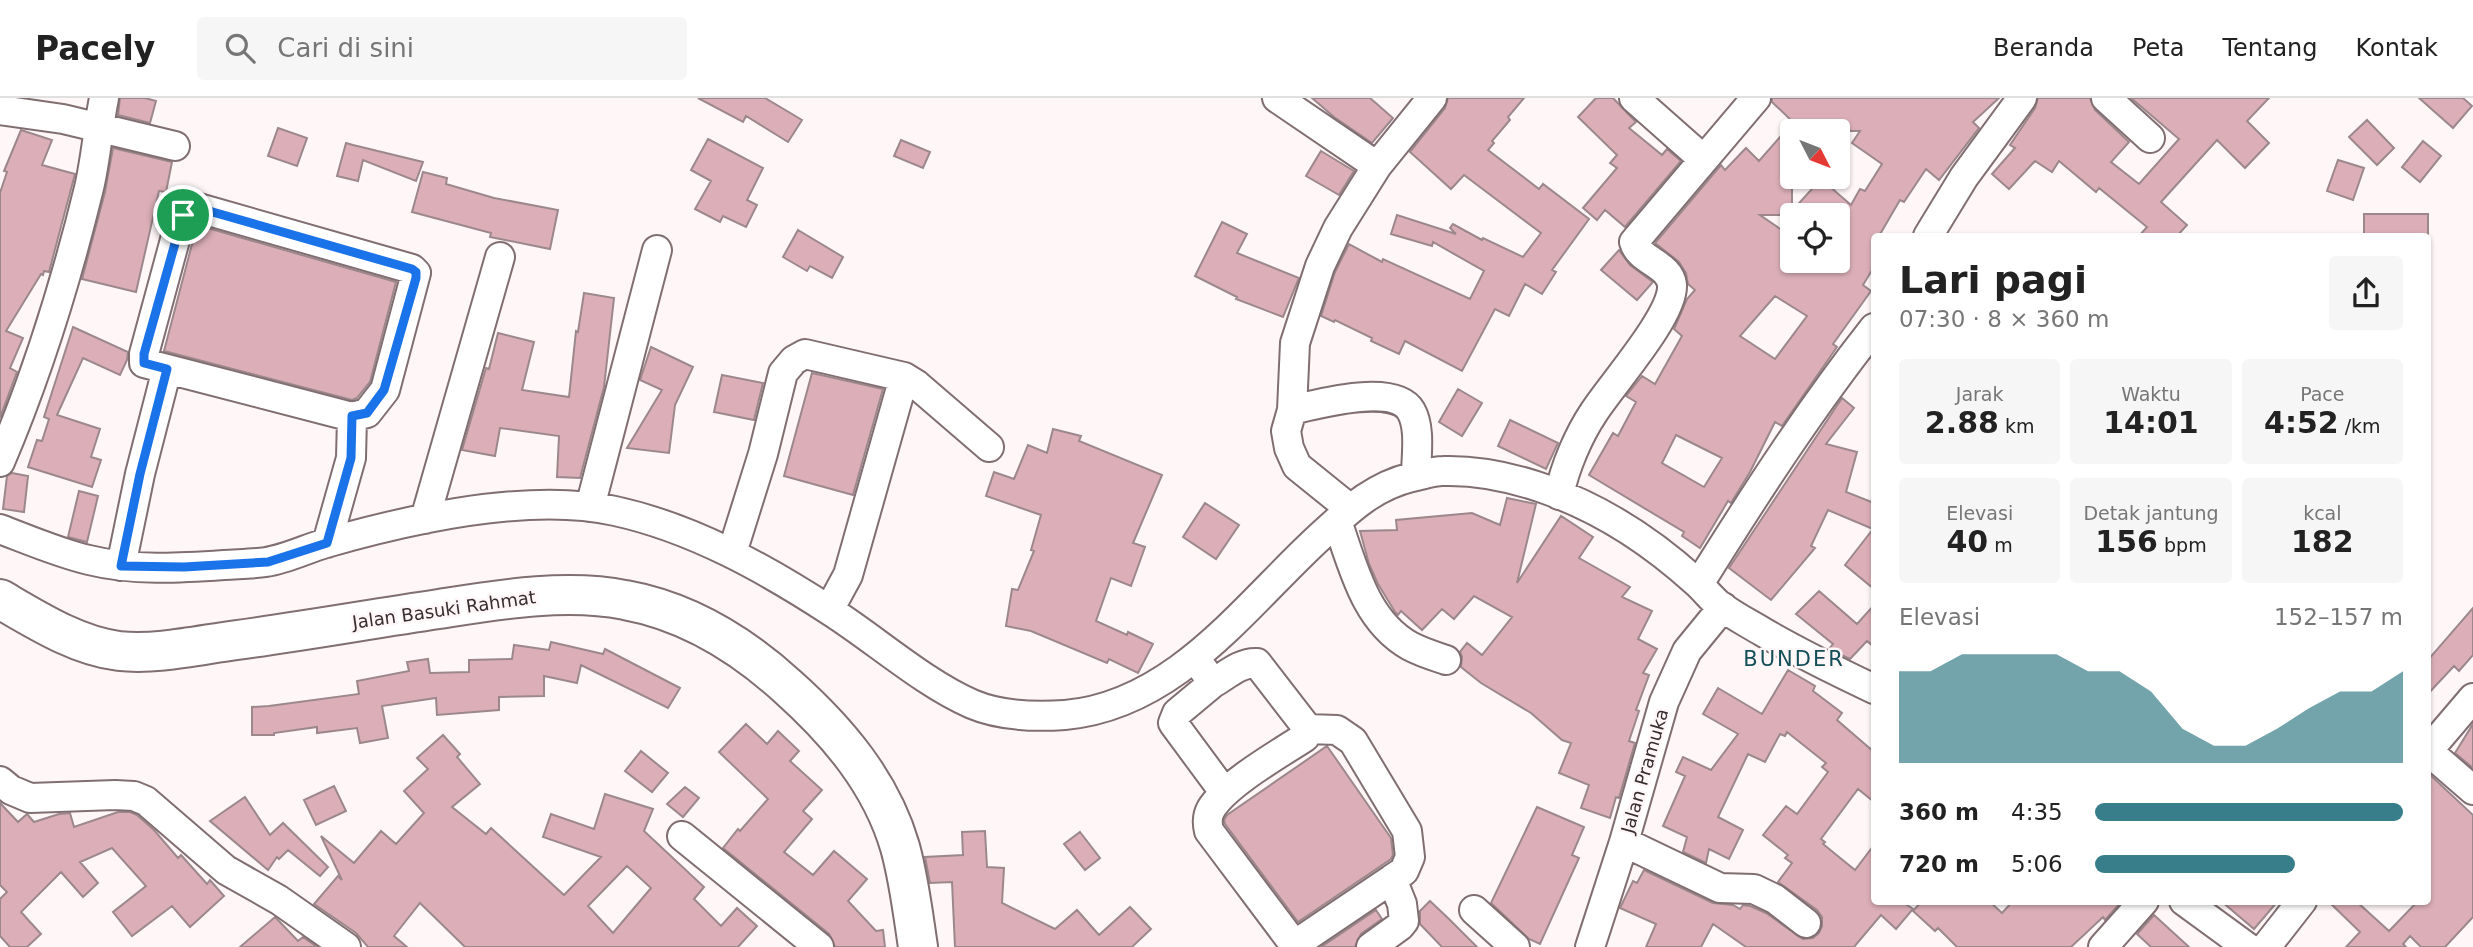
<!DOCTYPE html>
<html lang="id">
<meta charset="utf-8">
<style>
:root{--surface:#fff;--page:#f6f6f6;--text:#222;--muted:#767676;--line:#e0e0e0;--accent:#387e8a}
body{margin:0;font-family:"DejaVu Sans",sans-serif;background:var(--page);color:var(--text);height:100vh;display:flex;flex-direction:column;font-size:26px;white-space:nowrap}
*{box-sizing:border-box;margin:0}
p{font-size:23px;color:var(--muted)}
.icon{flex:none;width:38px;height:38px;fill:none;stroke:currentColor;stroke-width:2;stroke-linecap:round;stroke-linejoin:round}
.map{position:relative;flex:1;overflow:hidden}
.details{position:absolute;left:1871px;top:135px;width:560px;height:672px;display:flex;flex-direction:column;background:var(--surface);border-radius:7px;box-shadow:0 2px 5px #0004}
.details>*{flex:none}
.needle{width:46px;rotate:132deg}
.tools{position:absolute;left:1780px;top:21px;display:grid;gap:14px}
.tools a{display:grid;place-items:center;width:70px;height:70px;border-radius:7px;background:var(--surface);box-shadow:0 2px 5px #0004;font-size:35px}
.pin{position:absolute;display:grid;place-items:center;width:60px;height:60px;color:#fff;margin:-30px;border:4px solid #fff;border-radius:50%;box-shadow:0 2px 7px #0007}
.round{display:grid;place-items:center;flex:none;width:74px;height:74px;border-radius:7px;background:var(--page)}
.overview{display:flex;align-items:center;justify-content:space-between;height:119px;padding:0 28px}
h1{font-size:38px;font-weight:600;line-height:52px}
.metrics{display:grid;grid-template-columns:repeat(3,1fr);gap:10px;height:119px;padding:7px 28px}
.metrics div{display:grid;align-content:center;border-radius:7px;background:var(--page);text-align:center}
.metrics b{font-size:30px;font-weight:600}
.metrics small{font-size:19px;font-weight:400}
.metrics p{font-size:19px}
.chart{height:196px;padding:14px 28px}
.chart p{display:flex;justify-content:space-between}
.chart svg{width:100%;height:126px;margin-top:7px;fill:var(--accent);opacity:.7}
ul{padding:0 28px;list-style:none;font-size:23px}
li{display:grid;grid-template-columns:112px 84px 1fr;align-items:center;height:52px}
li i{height:18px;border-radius:9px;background:var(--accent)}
header{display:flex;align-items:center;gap:42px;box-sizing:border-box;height:98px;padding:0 35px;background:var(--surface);border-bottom:2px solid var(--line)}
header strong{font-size:33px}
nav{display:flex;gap:38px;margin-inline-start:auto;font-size:24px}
.search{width:490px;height:63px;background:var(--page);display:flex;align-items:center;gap:18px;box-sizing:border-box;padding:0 24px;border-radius:7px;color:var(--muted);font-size:26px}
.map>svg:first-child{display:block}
.building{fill:#dcafb8;stroke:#9c888c;stroke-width:2;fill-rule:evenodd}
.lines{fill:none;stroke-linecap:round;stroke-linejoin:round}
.minor-casing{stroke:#816e71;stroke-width:32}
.highway-casing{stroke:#816e71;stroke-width:42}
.minor{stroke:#fff;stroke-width:28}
.highway{stroke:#fff;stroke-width:38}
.route-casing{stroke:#fff;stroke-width:14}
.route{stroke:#1a73e8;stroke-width:9}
.labels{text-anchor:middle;stroke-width:5;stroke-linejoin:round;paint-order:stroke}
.street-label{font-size:18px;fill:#362e30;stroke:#fff6f8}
.quarter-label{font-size:21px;letter-spacing:2px;fill:#144f58;stroke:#fff6f8}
</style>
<header>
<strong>Pacely</strong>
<div class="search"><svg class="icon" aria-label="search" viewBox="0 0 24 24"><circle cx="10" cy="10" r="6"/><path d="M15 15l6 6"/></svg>Cari di sini</div>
<nav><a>Beranda</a><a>Peta</a><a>Tentang</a><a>Kontak</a></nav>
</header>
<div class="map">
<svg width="2473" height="849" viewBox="0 0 2473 849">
<rect width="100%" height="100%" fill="#fff6f8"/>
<path class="building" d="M120,0H145L156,3L150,25L118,17Z
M698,0H765L802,22L788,44L746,18L743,24Z
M1312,0H1370L1393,20L1372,45L1334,19Z
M1448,0H1524L1508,19L1510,22L1492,43L1494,45L1488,52L1539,91L1543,86L1589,121L1552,172L1556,174L1542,196L1525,186L1509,218L1495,211L1462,273L1405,243L1399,256L1371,243L1372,240L1335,222L1334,224L1321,218L1335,174L1349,146L1382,164L1383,161L1470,201L1484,173L1433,144L1432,148L1391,136L1397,117L1456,136L1450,130L1453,126L1482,142L1483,140L1523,159L1541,135L1464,77L1451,91L1410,54L1445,10Z
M1596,0H1613L1636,24L1629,30L1662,57L1667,51L1681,63L1625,129L1605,112L1597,122L1583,110L1617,70L1610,65L1617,57L1578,19Z
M1772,0H1999L1973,24L1979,30L1939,82L1926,71L1904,104L1900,102L1879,138H1874V169L1863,187L1871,193L1833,246L1837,249L1782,328L1775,324L1750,374L1731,405L1728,403L1700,450L1682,438L1684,434L1589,377L1613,335L1618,338L1636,304L1626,298L1642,278L1655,286L1682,238L1674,231L1687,201L1695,192L1688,186L1686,175L1679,164L1655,145L1721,67L1725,72L1746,50L1759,63L1793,24L1772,4ZM1792,33H1860L1852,45L1882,66L1865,93L1860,91L1851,107L1821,81L1792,113ZM1760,117H1838V163H1792V139ZM1775,198L1807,218L1775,261L1740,238ZM1676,337L1722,360L1704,389L1662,365Z
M2038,0H2090L2095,12L2129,44L2111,64L2139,86L2179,41L2131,0H2269L2247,23L2269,45L2245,70L2217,42L2161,104L2187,127L2177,138H2139L2147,129L2099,90L2096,94L2059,63L2052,74L2035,63L2009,91L1992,76L2015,50L2010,47L2035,10Z
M2419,0H2463L2472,8L2453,30Z
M2367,22L2394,50L2377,67L2349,39Z
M278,30L307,40L297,68L268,58Z
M21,32L52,42L42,67L75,76L49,174L44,173L43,177L41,176L6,233L23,240L10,270L17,274L0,320V95L7,74L4,73Z
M708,41L763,70L747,102L757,107L746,129L723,118L720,124L695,111L711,83L691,72Z
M901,42L930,54L923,70L894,58Z
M2423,43L2441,58L2420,84L2402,69Z
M346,45L353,47L423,64L416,83L363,62L358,83L337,78Z
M113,50L172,64L166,94L159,93L136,194L82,181L105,94Z
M1321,53L1354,73L1339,97L1306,78Z
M2338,62L2364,70L2353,102L2327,93Z
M423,74L447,80L446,86L494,100L558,112L550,151L490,139L491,135L412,114Z
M2364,116H2428V138H2364Z
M1222,124L1247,136L1237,155L1299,180L1283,219L1236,201L1237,199L1195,178Z
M197,127L396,184L370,284L357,300L352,302L164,253Z
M798,132L843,159L832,180L810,168L807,173L783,159Z
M1619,152L1630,167L1653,184L1637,202L1601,172Z
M584,195L614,200L604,289L580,380L557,379L559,338L500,330L495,358L462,352L486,270L489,271L498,235L534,244L522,292L569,299L576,233L578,234Z
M73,229L128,254L127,262L120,277L83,260L57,317L100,331L91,359L101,362L92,389L28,369L37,342L42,343L49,321L44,319Z
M651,249L693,269L675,307L669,355L627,350L662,292L640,282Z
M812,275L883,291L853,397L784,378Z
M722,277L763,285L754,322L714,314Z
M1458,291L1482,305L1462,338L1439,324Z
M1842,300L1854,310L1826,346L1857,354L1846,394L1874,405V491L1845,467L1873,431L1828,412L1811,448L1815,450L1771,502L1729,470Z
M1510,322L1558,345L1546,371L1498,348Z
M1053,331L1081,338L1079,343L1162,377L1133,445L1145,449L1131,488L1111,480L1096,523L1127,537L1128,534L1153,546L1138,575L1109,561L1107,565L1031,533L1006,528L1012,491L1018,492L1034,453L1031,452L1041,417L986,398L994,374L1014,381L1028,347L1047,355Z
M12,375L28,378L24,414L3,411L7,378Z
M79,393L98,398L87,444L68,439Z
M1507,400L1536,406L1517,485L1561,418L1593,439L1579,460L1630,489L1622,499L1652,513L1638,541L1657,551L1643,575L1649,577L1636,612L1639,613L1629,643L1635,645L1619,700L1616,699L1610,720L1581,710L1589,687L1559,675L1571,645L1562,642L1531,615L1481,585L1461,569L1462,559L1460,554L1467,545L1482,557L1512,519L1474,498L1454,521L1442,511L1422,532L1401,513L1398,517L1395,514L1378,486L1369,466L1360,433L1397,432L1396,422L1472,415L1500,427Z
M1205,405L1239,427L1216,461L1183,439Z
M1819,493L1857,526L1874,507V549L1867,543L1850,561L1829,551L1833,546L1796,516Z
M2473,510V557L2459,573L2454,568L2427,597V563Z
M551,544L603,556L605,551L680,590L668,610L581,567L577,585L544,578V598L499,599V612L437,617L436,600L382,608L388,640L360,645L357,630L317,635V629L274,635V637H252V609L269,608L359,596L357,583L409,573L407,564L428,561L430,575L469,574V562L512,561L514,547L549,552Z
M1788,572L1815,588L1813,593L1842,615L1837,622L1874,654V704L1858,691L1821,741L1825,744L1823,746L1855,772L1874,747V803H1901L1913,811L1896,831L1881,817L1854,849H1746L1713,826L1701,849H1646L1656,826L1620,810L1633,783L1637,785L1644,772L1713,805L1733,807L1740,811L1743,807L1750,808L1766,815L1803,841L1813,840L1819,835L1822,828V819L1817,812L1778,784L1792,765L1785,760L1788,757L1763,737L1786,708L1797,716L1828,674L1822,669L1826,665L1787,634L1785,638L1780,636L1765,664L1748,656L1718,719L1743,732L1729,761L1709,751L1706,765L1683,754L1687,739L1663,728L1685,678L1676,674L1683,659L1711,672L1738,636L1703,616L1718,590L1762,616Z
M746,626L767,646L778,633L799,653L790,663L822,692L803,713L812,721L784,754L813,777L834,753L867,781L848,803L876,833L883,832L885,849H835L829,836L723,750L738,731L740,733L768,701L719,654Z
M2473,626V670L2455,655Z
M443,637L460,656L457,659L480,686L452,709L486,736L491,730L564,797L601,759L543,739L551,716L594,731L605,696L653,711L644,733L704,789L694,801L721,828L737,810L757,828L738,849H465L420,805L394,838L407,849H368L356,835L314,806L338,778L342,782L321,738L354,765L381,733L396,746L424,715L404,693L428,671L417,660ZM627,768L651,790L613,835L588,808Z
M1327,648L1391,740L1393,757L1391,761L1298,824L1225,726L1224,722L1227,717Z
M641,653L668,675L652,694L625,673Z
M2427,674L2473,717V819L2445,849H2421L2410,838L2403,846L2406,849H2346L2360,834L2328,803H2356L2389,833L2418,803H2427Z
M334,688L346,713L316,727L304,702Z
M685,689L699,700L683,719L667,706Z
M245,699L270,737L283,725L328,769L320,778L288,752L279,761L277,759L268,772L210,723Z
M0,705L18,724L27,716L34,724L59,716L70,715L74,729L118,714H130L137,717L154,732L178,760L181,757L207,786L210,782L224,798L190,829L172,808L132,838L113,814L146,788L112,750L80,764L98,785L83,799L61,774L21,814L41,836L27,849H10L0,838V801L7,794L0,787Z
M1537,709L1584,729L1572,757L1579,760L1540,846L1529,841L1491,805Z
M985,733L987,769L1004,770L1002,805L1055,831L1077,812L1099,837L1130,809L1151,831L1132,849H955L952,784L930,785L925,759L963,757L962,734Z
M1080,734L1100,760L1085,772L1064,746Z
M1430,803L1449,821L1477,849H1442L1420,826V813Z
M1922,803H1989L2002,815L2013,803H2122L2105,822L2103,819L2071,849H1957L1938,830L1935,833L1913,813Z
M2221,803H2278L2254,831Z
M1376,812L1382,821L1361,836L1355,849H1321Z
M2154,817L2189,849H2151L2137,836Z
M275,819L298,843L303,839L317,849H240Z"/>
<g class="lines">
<g class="minor-casing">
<path id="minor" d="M1277,0L1377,68
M1634,0L1703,61
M2106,0L2150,40
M0,12L63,21L175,48
M195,109L412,171L416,175L385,292L367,315L352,319L144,265V256L179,127L187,110Z
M1928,138L1964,79L2022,0
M1292,312C1317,306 1395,285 1411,313C1421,330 1416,359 1416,378
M0,364C38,275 66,184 89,90C96,60 98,30 104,0
M1559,397C1565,369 1578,338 1594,314C1612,286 1674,217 1672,187C1670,166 1639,163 1634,144L1756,0
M590,409L657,152
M1349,410L1297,368L1289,350L1286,333L1292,312L1295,245L1320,168L1338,130L1377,68L1432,0
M425,421L500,159
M1337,423C1353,468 1365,523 1410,548C1421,554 1434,558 1446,562
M0,431C29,442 59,455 89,462C133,473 180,470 224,467C238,466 253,466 266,464C286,461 306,451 326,445C410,421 529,394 615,413C693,430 766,471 832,514C877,543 924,585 972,606C1000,618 1036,619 1065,617C1178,607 1248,503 1325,434C1352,409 1375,388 1412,379C1422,377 1433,373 1443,373C1476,372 1514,380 1545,391C1602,411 1652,444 1696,484C1704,491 1710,499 1718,506C1732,517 1748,525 1763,534C1799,555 1836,573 1874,591
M327,445L351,360L352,319
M732,455L763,356L783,275L794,262L805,256L904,279L917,287L989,349
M121,468L140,376L167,271
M1699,486C1754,398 1810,311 1874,230
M829,512L848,477L904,279
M1203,571L1213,585L1177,615L1173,625L1224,694
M1213,585C1227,577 1241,564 1257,565L1308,631L1305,639C1279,656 1226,686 1211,711C1207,718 1207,725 1209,733L1296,849
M1308,631L1337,632L1353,643L1407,733L1410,759L1404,773L1392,781L1402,806L1404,823L1400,828L1371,849
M2428,653L2473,692
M2427,654L2473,600
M0,683L11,692L30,700L115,697L134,698L146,703L226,772L279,802L346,849
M682,738L819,849
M1624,744L1720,790L1754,791L1775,801L1806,825
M2184,803L2247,849
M1474,812L1515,849
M1294,847L1392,781
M1590,849L1624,744L1664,604L1687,553L1723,509
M2103,849L2144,803
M2266,849L2302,803"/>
</g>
<g class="highway-casing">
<path id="highway" d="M0,501C36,522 77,548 119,553C157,557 199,547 237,542C304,533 371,521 439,511C497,502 566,490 625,502C686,513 742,547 788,589C837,633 881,684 900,749C909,781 913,816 918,849"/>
</g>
<use href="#minor" class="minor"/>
<use href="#highway" class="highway"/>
</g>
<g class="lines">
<g class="route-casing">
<path id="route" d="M195,109L412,171L416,174V180L384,292L367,315L352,318L351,360L327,445L268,464L184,469L121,468L140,376L167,271L144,265V256L183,117L187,110Z"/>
</g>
<use href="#route" class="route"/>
</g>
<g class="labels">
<g class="street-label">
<text transform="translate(444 512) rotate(-8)" y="6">Jalan Basuki Rahmat</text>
<text transform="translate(1645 673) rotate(-74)" y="6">Jalan Pramuka</text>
</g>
<g class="quarter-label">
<text x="1794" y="568">BUNDER</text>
</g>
</g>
</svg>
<div class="tools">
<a><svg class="needle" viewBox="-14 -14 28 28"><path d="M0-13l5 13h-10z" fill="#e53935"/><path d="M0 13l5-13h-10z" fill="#767676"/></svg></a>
<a><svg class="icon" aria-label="locate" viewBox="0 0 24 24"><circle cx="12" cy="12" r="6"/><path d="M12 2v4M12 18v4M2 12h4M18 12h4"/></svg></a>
</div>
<div class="pin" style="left:183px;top:117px;background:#1e9e55"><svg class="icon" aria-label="arrive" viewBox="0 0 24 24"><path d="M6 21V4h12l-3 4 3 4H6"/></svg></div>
<section class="details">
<div class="overview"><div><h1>Lari pagi</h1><p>07:30 · 8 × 360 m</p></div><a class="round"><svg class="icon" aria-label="share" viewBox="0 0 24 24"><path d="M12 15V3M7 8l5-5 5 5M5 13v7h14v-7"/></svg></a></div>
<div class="metrics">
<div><p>Jarak</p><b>2.88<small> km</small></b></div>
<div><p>Waktu</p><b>14:01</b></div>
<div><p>Pace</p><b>4:52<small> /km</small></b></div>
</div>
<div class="metrics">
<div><p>Elevasi</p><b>40<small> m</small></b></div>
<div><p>Detak jantung</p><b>156<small> bpm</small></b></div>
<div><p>kcal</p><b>182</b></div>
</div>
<div class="chart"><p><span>Elevasi</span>152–157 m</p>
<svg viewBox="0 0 160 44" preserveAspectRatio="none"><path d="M0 44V12L10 12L20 6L30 6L40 6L50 6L60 12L70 12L80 19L90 32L100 38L110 38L120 32L130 25L140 19L150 19L160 12V44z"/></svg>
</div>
<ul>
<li><b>360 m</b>4:35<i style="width:100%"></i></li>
<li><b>720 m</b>5:06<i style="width:65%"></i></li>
</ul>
</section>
</div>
